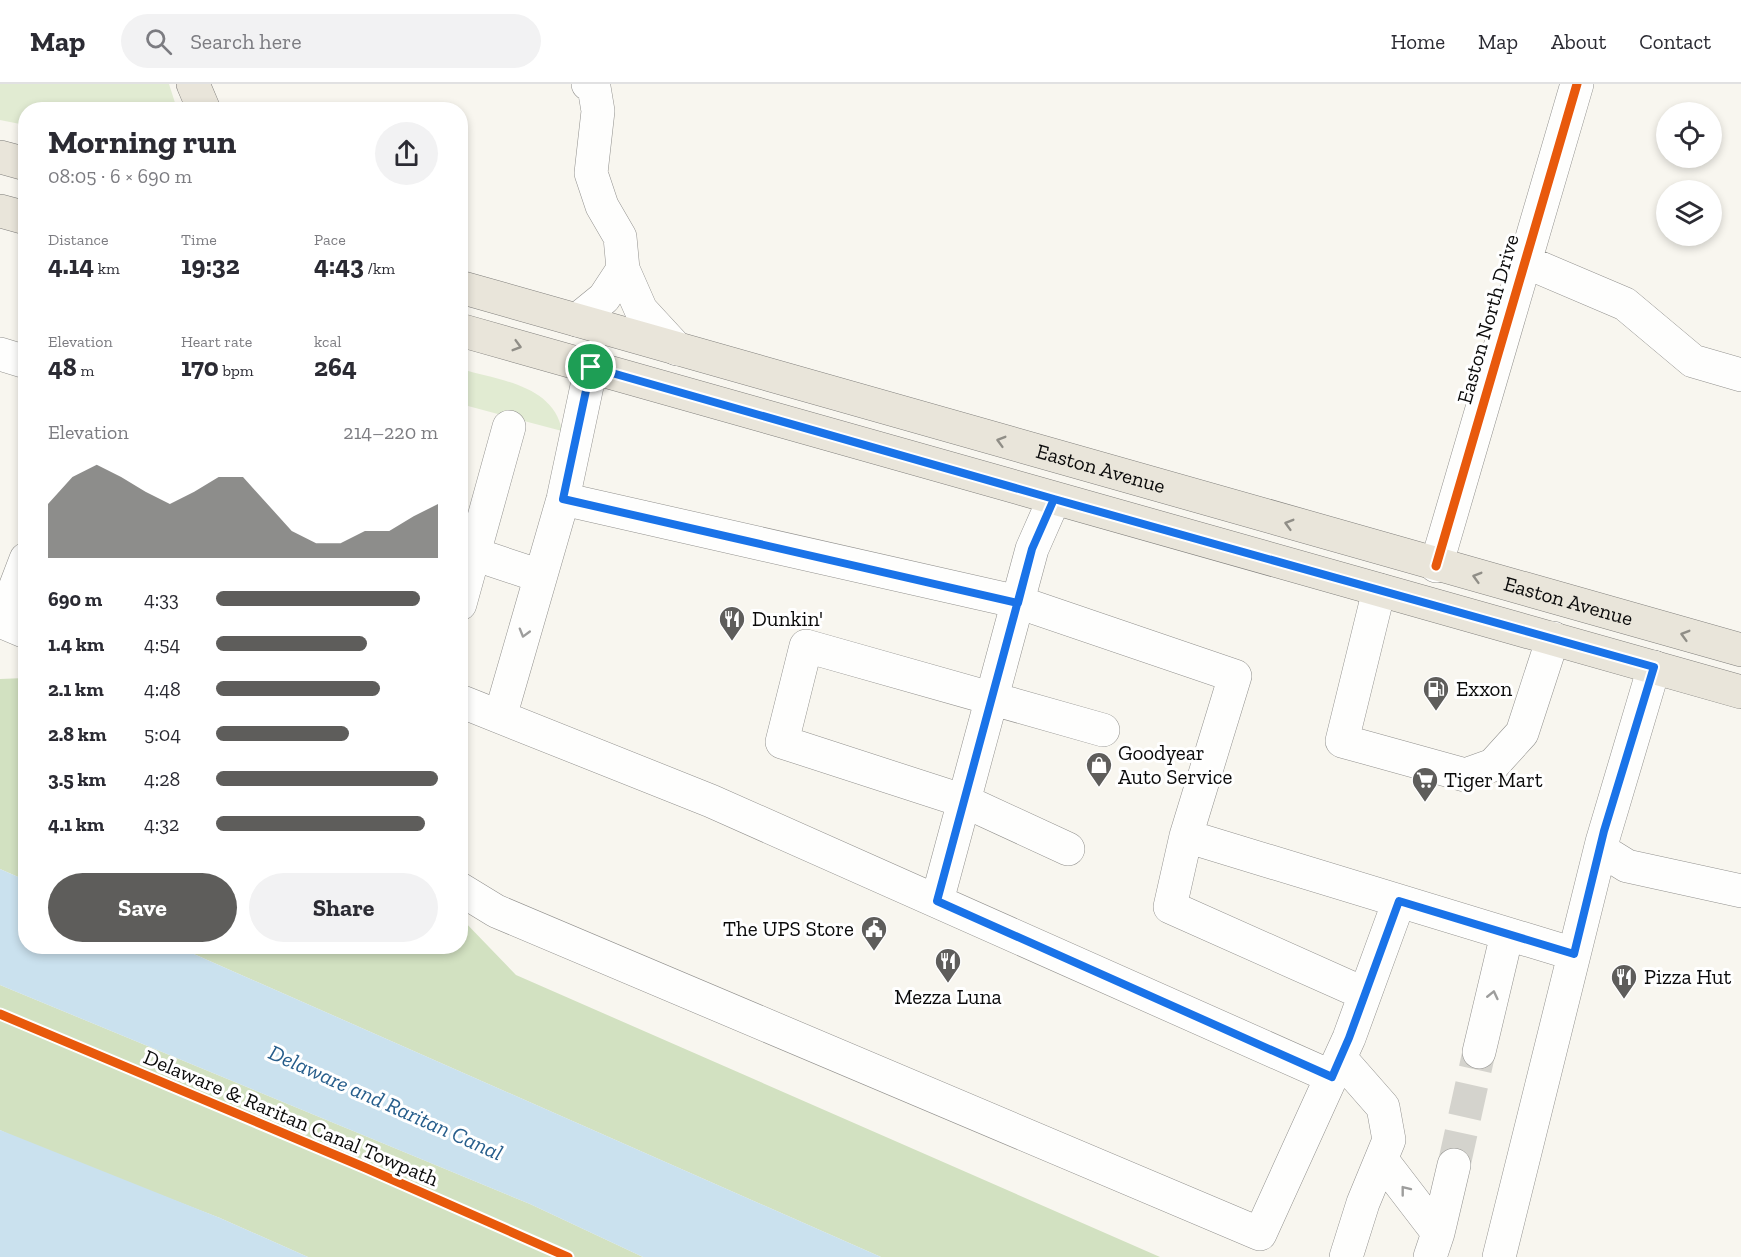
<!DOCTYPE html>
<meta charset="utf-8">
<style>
:root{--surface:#fff;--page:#f2f2f3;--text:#2b2b33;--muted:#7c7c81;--line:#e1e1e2;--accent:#5e5d5b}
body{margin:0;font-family:"Zilla Slab",serif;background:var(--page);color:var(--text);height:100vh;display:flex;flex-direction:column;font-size:22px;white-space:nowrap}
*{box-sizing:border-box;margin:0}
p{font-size:20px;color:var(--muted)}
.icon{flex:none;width:33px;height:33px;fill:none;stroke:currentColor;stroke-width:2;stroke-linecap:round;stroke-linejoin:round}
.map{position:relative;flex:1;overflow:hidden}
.panel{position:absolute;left:18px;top:18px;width:450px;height:852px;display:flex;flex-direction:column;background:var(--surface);border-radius:24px;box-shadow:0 3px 9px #0003}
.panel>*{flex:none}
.fabs{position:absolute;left:1656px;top:18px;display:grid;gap:12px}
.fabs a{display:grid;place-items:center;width:66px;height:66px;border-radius:50%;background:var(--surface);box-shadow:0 3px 9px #0003;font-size:30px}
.pin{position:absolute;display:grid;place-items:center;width:51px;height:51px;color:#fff;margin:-26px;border:3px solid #fff;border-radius:50%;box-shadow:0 2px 6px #0007}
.round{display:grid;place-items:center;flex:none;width:63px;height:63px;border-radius:32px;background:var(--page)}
.summary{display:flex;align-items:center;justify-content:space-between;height:102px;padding:0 30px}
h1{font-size:33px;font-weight:800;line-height:45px}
.metrics{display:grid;grid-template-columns:repeat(3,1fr);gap:9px;height:102px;padding:6px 30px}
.metrics div{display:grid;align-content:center}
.metrics b{font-size:26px;font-weight:800}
.metrics small{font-size:16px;font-weight:400}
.metrics p{font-size:16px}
.chart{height:168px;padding:12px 30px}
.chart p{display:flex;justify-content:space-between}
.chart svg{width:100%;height:108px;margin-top:6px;fill:var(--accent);opacity:.7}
.primary-button{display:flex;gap:12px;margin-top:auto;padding:12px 30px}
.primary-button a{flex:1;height:69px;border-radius:36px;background:var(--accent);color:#fff;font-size:24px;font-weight:800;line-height:69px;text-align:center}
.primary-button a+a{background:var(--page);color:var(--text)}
ul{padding:0 30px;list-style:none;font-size:20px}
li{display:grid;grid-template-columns:96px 72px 1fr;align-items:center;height:45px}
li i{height:15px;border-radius:8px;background:var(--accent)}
header{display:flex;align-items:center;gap:36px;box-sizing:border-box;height:84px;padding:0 30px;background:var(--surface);border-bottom:2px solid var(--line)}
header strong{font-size:28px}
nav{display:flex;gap:33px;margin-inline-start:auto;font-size:21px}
.search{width:420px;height:54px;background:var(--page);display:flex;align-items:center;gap:15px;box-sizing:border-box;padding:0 21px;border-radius:33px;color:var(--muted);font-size:22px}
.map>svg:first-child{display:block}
.green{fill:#e1ebd2}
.forest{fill:#d2e1c1}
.water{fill:#cae1ee}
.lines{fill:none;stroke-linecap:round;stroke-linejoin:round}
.minor-tunnel{stroke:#d4d3cd;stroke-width:33;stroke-dasharray:33 16;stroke-linecap:butt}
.minor-casing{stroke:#92918e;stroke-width:34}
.major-casing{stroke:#7f7e7b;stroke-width:34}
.minor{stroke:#fefefd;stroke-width:33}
.major{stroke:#e9e5da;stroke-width:33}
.cycleway-casing{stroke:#fff;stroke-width:13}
.cycleway{stroke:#e8590c;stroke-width:9}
.oneway{stroke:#908e87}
.oneway2{stroke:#9d9d9c}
.route-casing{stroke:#fff;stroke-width:12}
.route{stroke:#1a73e8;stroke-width:8}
.labels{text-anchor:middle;stroke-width:6;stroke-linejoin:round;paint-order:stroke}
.street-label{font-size:21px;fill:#0b0b0b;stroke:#fff}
.poi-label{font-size:21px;fill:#0b0b0b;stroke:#fff;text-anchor:start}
.water-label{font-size:22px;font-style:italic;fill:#265d8b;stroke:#fff}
</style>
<header>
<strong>Map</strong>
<div class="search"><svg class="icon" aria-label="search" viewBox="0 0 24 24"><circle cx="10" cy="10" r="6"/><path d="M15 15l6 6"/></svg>Search here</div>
<nav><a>Home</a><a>Map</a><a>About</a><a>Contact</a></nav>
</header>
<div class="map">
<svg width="1741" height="1173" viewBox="0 0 1741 1173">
<rect width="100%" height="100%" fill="#f8f6ef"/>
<path class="green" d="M0,0H169L177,25L26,26L25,41L0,36Z
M461,285C498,296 554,301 562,347L468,322L461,346Z"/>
<path class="forest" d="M25,594V796L0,785V595Z
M461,834L516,891L1160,1173H881L178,863L460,862Z
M0,901L530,1120L643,1173H308L220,1134L26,1059L0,1046Z"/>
<path class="water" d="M0,785L25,796L26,862L178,863L881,1173H643L530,1120L0,901Z
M0,1046L220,1134L308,1173H0Z"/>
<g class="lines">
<path class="minor-tunnel" d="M1454,1081L1479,968"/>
<g class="minor-casing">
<path id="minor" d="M588,0L594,3L598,27L591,89L602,122L620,153L623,185L641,226L677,265
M1524,177L1625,220L1693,277L1741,291
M577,236L604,214L623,185
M0,270L26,278
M563,415L1018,518L1235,592L1186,752L1170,823L1365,910
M474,470L540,492
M26,475L2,538L26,548
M1436,482L1577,0
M1379,506L1342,657L1465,691L1493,681L1522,649L1553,554
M460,520L509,343
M1654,583L1602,758L1606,769L1627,782L1741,807
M460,617L711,717L1332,993
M500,633L563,415L591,283
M1186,752L1574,870
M1068,765L964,717L782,658L806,562L1103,646
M460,805L496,827L1260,1150L1349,954L1399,817
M937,817L1032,465L1054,415
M1479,968L1507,850
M1340,974L1383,1023L1389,1056L1363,1119L1346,1173
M1382,1076L1438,1149L1430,1173
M1438,1149L1454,1081
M1499,1173L1602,758"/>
</g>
<g class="major-casing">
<g id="major">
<path d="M193,0L204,26"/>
<path d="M0,73L26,80"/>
<path d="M0,127L26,134"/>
<path id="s1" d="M460,203L1741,566"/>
<path d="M460,246L1741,608"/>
</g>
</g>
<use href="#minor" class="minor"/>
<use href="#major" class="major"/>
<g class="cycleway-casing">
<path id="cycleway" d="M1436,482L1577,0
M0,930L366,1084L568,1173"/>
</g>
<use href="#cycleway" class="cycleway"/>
</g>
<defs><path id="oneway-chevron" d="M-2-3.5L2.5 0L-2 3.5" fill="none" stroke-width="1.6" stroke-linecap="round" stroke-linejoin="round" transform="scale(1.5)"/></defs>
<g class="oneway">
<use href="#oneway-chevron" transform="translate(517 262) rotate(16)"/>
<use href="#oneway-chevron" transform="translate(1001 357) rotate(-164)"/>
<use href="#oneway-chevron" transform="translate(1289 440) rotate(-164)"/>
<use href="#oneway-chevron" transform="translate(1477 493) rotate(-164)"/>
<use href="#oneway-chevron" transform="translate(1685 551) rotate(-164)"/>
</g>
<g class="oneway2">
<use href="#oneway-chevron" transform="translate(524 549) rotate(106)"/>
<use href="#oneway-chevron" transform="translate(1493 911) rotate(-77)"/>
<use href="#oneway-chevron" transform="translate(1405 1106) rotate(-128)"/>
</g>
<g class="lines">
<g class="route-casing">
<path id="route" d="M591,283L1054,415L1032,465L937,817L1332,993L1349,954L1399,817L1574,870L1604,747L1654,583L1054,415L1032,465L1018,519L563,415L591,283"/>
</g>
<use href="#route" class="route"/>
</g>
<defs>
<g id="restaurant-pin" transform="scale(1.35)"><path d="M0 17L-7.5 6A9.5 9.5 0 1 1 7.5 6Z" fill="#5e5d5b" stroke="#fff"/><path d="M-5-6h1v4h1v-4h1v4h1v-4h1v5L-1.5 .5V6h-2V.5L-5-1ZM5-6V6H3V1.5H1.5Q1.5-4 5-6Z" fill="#fff"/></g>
<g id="fuel-pin" transform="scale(1.35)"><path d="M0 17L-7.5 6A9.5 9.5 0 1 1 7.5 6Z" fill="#5e5d5b" stroke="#fff"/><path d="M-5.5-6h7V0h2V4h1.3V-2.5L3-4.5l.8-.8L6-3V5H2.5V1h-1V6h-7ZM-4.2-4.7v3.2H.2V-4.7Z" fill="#fff"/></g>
<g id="shop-pin" transform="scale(1.35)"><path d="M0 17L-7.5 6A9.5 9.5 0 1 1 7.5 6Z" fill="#5e5d5b" stroke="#fff"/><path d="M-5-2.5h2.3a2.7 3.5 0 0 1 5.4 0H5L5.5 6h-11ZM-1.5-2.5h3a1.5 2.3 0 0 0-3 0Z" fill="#fff"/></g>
<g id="supermarket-pin" transform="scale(1.35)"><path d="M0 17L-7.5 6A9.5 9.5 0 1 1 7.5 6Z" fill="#5e5d5b" stroke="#fff"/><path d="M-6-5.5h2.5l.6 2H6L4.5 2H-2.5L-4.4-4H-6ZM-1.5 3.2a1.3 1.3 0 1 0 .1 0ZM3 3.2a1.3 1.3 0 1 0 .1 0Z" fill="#fff"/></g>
<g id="civic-pin" transform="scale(1.35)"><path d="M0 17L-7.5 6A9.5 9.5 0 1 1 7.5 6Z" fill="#5e5d5b" stroke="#fff"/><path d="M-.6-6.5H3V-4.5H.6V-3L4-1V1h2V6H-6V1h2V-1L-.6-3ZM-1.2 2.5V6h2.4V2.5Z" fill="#fff"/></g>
</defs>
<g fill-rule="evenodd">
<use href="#restaurant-pin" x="732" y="535"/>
<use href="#fuel-pin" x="1436" y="605"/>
<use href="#shop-pin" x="1099" y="681"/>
<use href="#supermarket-pin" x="1425" y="696"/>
<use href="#civic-pin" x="874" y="845"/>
<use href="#restaurant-pin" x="948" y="877"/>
<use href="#restaurant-pin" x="1624" y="893"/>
</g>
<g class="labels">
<g class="street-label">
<text transform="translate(1488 235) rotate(-74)" y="7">Easton North Drive</text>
<text dy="7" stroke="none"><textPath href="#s1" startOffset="666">Easton Avenue</textPath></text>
<text dy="7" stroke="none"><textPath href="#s1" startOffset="1152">Easton Avenue</textPath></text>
<text transform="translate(291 1034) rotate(23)" y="7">Delaware &amp; Raritan Canal Towpath</text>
</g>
<g class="poi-label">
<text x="752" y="542">Dunkin'</text>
<text x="1456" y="612">Exxon</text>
<text x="1118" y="676">Goodyear<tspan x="1118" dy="24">Auto Service</tspan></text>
<text x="1444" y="703">Tiger Mart</text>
<text x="854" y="852" text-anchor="end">The UPS Store</text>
<text x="1644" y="900">Pizza Hut</text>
<text x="948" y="920" text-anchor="middle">Mezza Luna</text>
</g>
<g class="water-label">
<text transform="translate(386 1018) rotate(24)" y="8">Delaware and Raritan Canal</text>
</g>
</g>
</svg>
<div class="fabs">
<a><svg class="icon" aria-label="locate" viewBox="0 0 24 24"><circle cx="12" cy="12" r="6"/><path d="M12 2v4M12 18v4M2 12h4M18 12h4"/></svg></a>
<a><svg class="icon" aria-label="layers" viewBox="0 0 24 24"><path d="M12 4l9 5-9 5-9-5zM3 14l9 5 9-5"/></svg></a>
</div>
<div class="pin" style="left:591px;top:283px;background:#1e9e55"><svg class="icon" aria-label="arrive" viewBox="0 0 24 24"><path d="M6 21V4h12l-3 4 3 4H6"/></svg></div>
<section class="panel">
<div class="summary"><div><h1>Morning run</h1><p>08:05 · 6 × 690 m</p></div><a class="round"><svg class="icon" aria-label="share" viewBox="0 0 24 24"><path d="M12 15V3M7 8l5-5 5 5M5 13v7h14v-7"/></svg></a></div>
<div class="metrics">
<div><p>Distance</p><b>4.14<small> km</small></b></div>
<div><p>Time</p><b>19:32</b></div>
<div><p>Pace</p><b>4:43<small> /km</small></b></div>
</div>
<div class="metrics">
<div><p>Elevation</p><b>48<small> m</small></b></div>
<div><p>Heart rate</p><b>170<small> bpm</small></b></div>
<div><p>kcal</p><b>264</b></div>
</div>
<div class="chart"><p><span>Elevation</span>214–220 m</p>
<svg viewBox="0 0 160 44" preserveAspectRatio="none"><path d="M0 44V22L10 11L20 6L30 11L40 17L50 22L60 17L70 11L80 11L90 22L100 33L110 38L120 38L130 33L140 33L150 27L160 22V44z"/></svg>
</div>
<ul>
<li><b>690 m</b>4:33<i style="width:92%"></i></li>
<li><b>1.4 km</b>4:54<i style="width:68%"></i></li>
<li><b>2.1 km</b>4:48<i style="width:74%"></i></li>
<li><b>2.8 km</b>5:04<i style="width:60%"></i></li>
<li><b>3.5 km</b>4:28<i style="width:100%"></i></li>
<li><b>4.1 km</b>4:32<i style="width:94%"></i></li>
</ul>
<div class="primary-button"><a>Save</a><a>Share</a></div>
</section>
</div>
